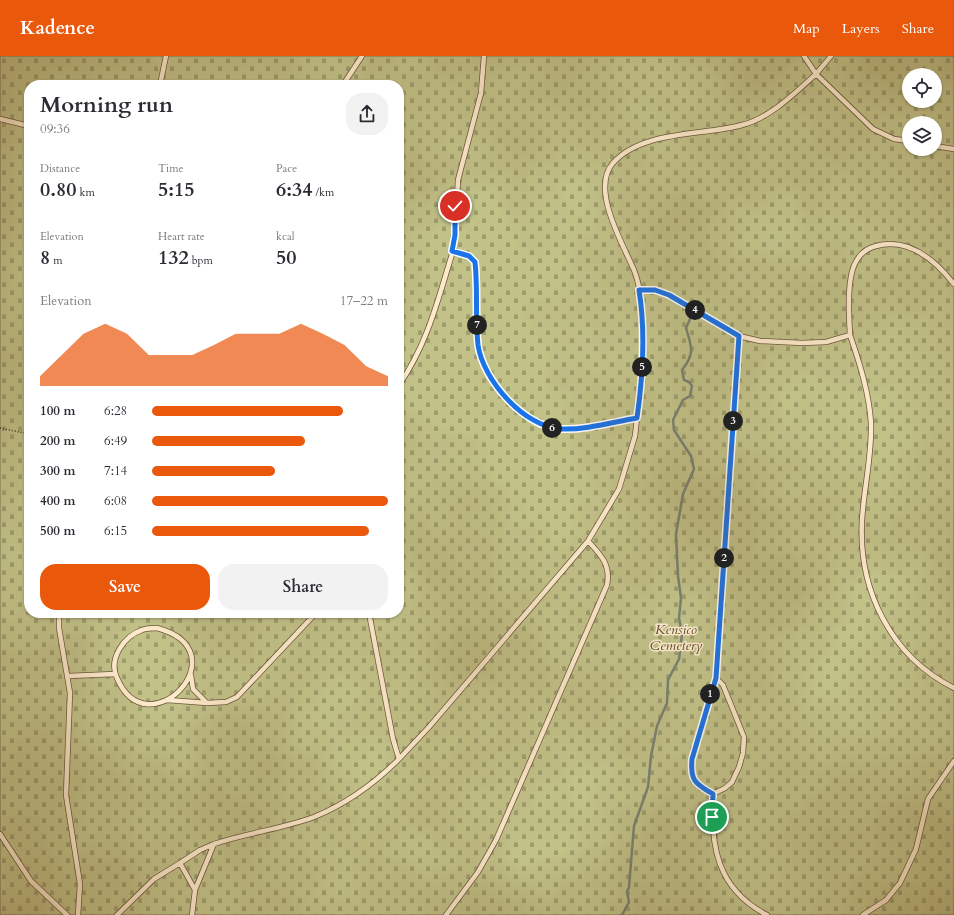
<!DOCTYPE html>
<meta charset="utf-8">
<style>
:root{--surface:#fff;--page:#f2f2f3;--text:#2b2b33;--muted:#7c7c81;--accent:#ea580c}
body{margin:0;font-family:Cardo,serif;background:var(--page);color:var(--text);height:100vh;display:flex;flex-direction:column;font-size:15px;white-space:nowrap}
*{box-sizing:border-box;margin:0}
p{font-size:13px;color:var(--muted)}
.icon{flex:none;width:22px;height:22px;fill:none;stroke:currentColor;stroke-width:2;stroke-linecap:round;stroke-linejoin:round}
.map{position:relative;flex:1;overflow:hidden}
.drawer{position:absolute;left:24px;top:24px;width:380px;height:538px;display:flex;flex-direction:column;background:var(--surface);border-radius:16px;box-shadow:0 1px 3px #0004}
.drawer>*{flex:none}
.controls{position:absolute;left:902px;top:12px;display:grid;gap:8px}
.controls a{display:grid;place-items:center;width:40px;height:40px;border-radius:50%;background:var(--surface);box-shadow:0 1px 3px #0004;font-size:20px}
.pin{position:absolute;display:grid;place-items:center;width:34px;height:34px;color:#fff;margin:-17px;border:2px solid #fff;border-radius:50%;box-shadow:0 1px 4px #0007}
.km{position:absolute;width:20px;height:20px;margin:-10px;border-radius:50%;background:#222;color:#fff;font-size:11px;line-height:20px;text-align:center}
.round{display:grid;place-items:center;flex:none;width:42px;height:42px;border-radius:16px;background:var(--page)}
.summary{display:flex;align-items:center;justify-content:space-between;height:68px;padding:0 16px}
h1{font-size:22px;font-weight:600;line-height:30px}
.metrics{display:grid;grid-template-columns:repeat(3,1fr);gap:6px;height:68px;padding:4px 16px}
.metrics div{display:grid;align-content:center}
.metrics b{font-size:20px;font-weight:600}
.metrics small{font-size:11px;font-weight:400}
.metrics p{font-size:11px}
.chart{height:112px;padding:8px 16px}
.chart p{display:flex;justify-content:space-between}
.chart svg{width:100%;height:72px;margin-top:4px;fill:var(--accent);opacity:.7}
.cta{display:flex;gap:8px;margin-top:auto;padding:8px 16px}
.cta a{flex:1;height:46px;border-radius:16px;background:var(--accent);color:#fff;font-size:16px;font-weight:600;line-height:46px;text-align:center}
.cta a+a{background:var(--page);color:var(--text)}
ul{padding:0 16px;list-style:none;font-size:13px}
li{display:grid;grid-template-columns:64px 48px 1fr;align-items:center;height:30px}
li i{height:10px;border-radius:5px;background:var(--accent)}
header{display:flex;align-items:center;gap:24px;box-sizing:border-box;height:56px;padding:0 20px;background:var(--accent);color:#fff}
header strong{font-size:19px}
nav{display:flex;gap:22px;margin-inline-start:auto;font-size:14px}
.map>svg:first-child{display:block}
.cemetery{fill:url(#cemetery-stones);stroke:#7e7550;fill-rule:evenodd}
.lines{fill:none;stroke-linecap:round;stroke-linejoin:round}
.stream{stroke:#778171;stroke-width:2.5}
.service-casing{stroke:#6c563e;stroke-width:6}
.path{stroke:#3c2918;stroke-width:1.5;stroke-dasharray:1 2;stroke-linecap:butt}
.service{stroke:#fceacb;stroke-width:4.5}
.route-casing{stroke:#fff;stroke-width:8}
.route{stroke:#1a73e8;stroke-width:5}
.labels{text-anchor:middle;stroke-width:3;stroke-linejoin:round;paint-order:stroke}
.park-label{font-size:14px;font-style:italic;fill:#5d4f34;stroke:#fceacb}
</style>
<header>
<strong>Kadence</strong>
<nav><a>Map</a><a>Layers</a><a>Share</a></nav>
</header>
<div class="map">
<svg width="954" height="859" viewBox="0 0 954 859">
<defs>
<pattern id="cemetery-stones" width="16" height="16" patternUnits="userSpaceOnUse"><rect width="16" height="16" fill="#c1c188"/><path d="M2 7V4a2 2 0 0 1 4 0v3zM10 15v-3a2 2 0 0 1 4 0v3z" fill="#9e9d6e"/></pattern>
</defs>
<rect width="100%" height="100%" fill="#fadfaf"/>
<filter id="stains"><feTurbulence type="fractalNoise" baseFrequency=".005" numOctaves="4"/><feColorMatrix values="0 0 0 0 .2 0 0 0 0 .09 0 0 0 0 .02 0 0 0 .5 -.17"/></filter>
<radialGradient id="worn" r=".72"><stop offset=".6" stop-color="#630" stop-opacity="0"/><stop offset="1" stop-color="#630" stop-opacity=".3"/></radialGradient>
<path class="cemetery" d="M0,0H954V859H0ZM909,19H935V45H909ZM29,29H399V557H29ZM909,67H935V93H909Z"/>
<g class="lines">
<path class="stream" d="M622,859L629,846L627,836L629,831L634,770L648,731L651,700L657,670L667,647L668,624L679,603L682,578L679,562L681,542L678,520L676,478L683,438L694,413L691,400L674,374L673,364L683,344L690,340L692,330L689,326L684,324L682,314C695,298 692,291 686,272L690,263"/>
<g class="service-casing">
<path id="service" d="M804,0L816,18L831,0
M160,29L166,0
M343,29L362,0
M0,63L29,70
M935,90L954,93
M453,195L455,179L458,124L481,37L484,0
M639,234H655L669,239L739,280L760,285L802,287L826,286L850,279C860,308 869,337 871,367C872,400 864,431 862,464C858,533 890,600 954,632
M850,279C849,260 846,220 857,204C861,197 868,192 876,190C908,181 935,204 954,228
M739,280L716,622L692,703C690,724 694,728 713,738C710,790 717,833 767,859
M399,329C428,287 438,243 453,195L469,200L475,206C478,234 475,262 478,289C483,324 524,371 561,373C586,374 613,366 637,362C642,326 646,289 642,253C641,241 639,226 634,214C623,188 590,133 613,107C642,74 703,80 742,69C770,62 795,37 816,18L873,73L894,83L909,85
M59,557V572L70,637L66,739L80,828L78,859
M157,572C243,595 148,695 117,622C108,603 124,580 142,574C147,572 152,572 157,572Z
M191,619L193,633L207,647L226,646L237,641L316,557
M68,620L115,618
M167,644L207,647
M399,703L429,671L588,485L619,433L635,380L637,362
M713,738L725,732L732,726L739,711L743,697L744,681L723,629L716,622
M0,778L31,825L67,859
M180,807L200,794L214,788
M117,859L154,823L180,807L195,834
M192,859L195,834L214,788C246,777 282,773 314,761C346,748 375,727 399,703L393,683L369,557
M446,859L478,816L496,784L607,529C611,509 601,499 588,485
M863,859L886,844L900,827L916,793L928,743L954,705"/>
</g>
<path class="path" d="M0,372L29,378"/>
<use href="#service" class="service"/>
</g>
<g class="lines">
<g class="route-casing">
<path id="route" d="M455,150V179L452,195L469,200L475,206C478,234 475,262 478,289C483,324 524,371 561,373C586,374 613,366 637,362C643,320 646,277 639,234H655L669,239L739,280L716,622L692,703C690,724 695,728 713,738L712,761"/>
</g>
<use href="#route" class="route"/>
</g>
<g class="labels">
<g class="park-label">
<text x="676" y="578">Kensico<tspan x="676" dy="16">Cemetery</tspan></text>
</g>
</g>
<rect width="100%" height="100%" filter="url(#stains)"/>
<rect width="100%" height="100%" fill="url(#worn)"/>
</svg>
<div class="controls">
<a><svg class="icon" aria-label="locate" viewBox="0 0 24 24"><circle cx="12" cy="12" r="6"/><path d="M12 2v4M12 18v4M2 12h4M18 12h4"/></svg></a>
<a><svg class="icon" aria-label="layers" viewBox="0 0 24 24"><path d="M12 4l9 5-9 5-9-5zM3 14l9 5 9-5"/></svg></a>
</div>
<div class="pin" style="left:712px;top:761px;background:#1e9e55"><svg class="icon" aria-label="arrive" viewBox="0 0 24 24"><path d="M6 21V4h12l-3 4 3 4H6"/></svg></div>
<div class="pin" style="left:455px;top:150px;background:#d93025"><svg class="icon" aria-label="check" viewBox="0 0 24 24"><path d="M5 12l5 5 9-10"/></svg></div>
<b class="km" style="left:710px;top:638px">1</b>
<b class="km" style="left:724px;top:502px">2</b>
<b class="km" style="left:733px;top:365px">3</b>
<b class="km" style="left:695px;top:254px">4</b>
<b class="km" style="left:642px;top:311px">5</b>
<b class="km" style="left:552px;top:372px">6</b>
<b class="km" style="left:477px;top:269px">7</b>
<section class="drawer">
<div class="summary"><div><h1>Morning run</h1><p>09:36</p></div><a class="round"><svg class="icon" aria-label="share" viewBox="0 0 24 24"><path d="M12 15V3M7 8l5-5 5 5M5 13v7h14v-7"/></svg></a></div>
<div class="metrics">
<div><p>Distance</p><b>0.80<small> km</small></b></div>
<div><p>Time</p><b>5:15</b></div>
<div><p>Pace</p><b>6:34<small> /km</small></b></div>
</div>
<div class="metrics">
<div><p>Elevation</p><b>8<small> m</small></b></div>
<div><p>Heart rate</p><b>132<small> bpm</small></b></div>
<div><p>kcal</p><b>50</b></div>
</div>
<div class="chart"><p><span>Elevation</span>17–22 m</p>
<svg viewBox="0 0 160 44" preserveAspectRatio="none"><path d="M0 44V38L10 25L20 12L30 6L40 12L50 25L60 25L70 25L80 19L90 12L100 12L110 12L120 6L130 12L140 19L150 32L160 38V44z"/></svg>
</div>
<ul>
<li><b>100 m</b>6:28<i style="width:81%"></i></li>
<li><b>200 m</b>6:49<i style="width:65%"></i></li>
<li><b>300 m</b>7:14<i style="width:52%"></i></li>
<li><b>400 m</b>6:08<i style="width:100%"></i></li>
<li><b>500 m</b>6:15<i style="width:92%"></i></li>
</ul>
<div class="cta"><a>Save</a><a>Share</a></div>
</section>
</div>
